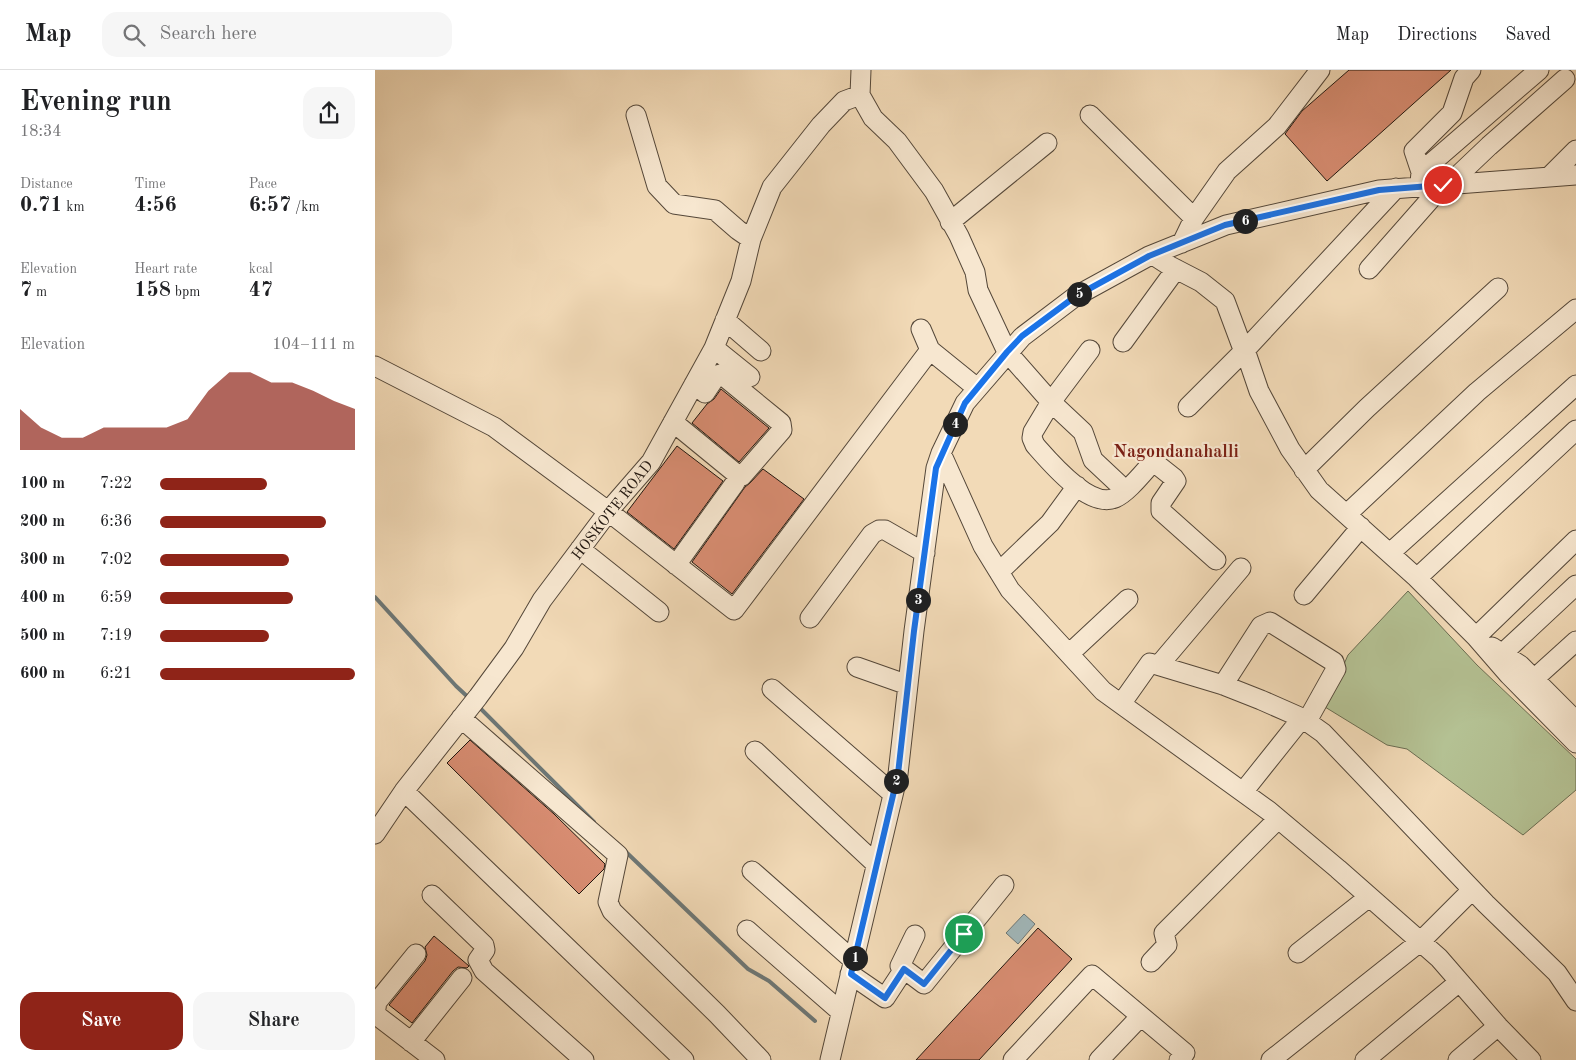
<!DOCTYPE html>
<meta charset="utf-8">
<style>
:root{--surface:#fff;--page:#f6f6f6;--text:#202124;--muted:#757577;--line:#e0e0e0;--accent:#8f2418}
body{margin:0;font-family:"Old Standard TT",serif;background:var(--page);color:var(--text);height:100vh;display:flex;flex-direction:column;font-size:19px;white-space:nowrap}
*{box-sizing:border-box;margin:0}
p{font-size:16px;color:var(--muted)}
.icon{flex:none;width:28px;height:28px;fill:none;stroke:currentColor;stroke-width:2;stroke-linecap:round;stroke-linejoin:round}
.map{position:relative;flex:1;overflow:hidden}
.side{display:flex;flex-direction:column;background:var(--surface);width:375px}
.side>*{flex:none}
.pin{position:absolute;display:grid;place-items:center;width:42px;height:42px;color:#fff;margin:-21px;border:2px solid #fff;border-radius:50%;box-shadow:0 1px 5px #0007}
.km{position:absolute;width:25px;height:25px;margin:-12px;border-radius:50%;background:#222;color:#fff;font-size:14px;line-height:25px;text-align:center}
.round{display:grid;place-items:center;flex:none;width:52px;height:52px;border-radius:15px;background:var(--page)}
.headline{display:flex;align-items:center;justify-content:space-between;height:85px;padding:0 20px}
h1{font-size:28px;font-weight:800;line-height:38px}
.metrics{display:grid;grid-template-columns:repeat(3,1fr);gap:8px;height:85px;padding:5px 20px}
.metrics div{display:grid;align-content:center}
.metrics b{font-size:21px;font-weight:800}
.metrics small{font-size:14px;font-weight:400}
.metrics p{font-size:14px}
.chart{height:140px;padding:10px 20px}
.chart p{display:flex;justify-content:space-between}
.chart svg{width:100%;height:90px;margin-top:5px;fill:var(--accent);opacity:.7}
.primary-button{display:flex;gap:10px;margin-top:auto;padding:10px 20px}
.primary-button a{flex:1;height:58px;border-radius:15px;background:var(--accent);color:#fff;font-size:20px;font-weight:800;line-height:58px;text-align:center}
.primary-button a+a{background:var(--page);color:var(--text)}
ul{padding:0 20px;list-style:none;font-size:16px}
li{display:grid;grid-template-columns:80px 60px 1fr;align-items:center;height:38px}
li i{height:12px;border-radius:6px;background:var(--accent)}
header{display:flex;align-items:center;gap:30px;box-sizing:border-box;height:70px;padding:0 25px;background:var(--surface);border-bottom:1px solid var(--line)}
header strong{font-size:24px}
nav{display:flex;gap:28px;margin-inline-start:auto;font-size:18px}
.search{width:350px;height:45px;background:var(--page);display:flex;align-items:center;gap:12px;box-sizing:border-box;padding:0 18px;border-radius:15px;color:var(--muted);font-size:19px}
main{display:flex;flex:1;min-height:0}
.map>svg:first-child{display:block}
.green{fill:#b4c193;stroke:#6a6c51}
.water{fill:#a1b7ba;stroke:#6d7776}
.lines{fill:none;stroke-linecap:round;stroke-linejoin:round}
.stream{stroke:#6d7776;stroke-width:4}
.building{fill:#d78c71;stroke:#20160f}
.minor-casing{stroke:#544739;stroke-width:21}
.minor{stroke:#f7e7d0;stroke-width:19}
.route-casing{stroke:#fff;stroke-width:10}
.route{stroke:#1a73e8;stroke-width:6}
.labels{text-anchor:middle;stroke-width:4.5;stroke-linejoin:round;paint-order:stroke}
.street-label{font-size:15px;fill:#20160f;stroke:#f7e7d0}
.quarter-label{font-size:18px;font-weight:bold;fill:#7a1f14;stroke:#f7e7d0}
</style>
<header>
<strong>Map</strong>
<div class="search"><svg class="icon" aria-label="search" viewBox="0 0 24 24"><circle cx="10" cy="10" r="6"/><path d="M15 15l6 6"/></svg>Search here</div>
<nav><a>Map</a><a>Directions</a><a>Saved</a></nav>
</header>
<main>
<section class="side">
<div class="headline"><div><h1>Evening run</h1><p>18:34</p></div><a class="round"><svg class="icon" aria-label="share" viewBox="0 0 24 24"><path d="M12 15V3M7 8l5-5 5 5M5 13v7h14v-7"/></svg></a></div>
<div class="metrics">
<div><p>Distance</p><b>0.71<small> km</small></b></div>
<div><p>Time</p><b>4:56</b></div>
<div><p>Pace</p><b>6:57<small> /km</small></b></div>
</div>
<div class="metrics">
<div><p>Elevation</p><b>7<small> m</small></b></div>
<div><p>Heart rate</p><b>158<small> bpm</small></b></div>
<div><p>kcal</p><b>47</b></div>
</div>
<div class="chart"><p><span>Elevation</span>104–111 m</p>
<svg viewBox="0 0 160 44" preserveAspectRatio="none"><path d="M0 44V24L10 33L20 38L30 38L40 33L50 33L60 33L70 33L80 29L90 15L100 6L110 6L120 11L130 11L140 15L150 20L160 24V44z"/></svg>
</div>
<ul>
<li><b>100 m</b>7:22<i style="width:55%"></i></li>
<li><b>200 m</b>6:36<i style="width:85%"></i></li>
<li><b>300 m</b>7:02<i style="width:66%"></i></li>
<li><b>400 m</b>6:59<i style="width:68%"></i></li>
<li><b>500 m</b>7:19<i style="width:56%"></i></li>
<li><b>600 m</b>6:21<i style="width:100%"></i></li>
</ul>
<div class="primary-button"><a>Save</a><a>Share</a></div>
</section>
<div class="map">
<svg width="1201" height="990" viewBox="0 0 1201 990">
<rect width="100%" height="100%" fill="#f2dab7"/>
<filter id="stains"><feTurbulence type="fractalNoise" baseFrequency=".004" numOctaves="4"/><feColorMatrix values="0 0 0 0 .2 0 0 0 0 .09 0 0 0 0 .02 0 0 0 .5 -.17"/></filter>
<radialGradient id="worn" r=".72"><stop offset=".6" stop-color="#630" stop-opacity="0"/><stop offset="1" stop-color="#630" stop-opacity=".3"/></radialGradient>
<path class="green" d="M1033,521L1102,595L1201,689V720L1148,765L1032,679L1012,675L950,637L973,585Z"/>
<path class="water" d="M649,844L660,854L643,874L631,863Z"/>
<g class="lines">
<path class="stream" d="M0,527L81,616L95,629
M102,635L219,752
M250,781L373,899L394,911L440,951"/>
</g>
<path class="building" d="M974,0H1076L952,111L910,64L927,41Z
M346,319L394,358L364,392L317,353L332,334L339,329Z
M302,376L348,411L299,479L252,442Z
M388,399L429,429L357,524L317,492L370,417L375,413Z
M95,670L179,744L230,794L229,799L204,824L72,693Z
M663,858L697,889L604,990H541Z
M59,866L94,896L92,898L83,897L78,901L37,953L14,935L50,891L52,885L50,877Z"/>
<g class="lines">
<g class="minor-casing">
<path id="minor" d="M486,0L485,25L498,48L522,71L559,121L584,166L600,202L603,220L632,282L676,332L708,362L718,390L750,420
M261,45L282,116L299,134L340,140L363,160L376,169
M715,45L819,148
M1046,102L1164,0
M1174,107L1201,80
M1045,113L1046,102L1039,81L1077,43L1089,8L1096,0
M1074,114L1114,76L1190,9
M575,152L672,73
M807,173L819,148L852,101L902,56L945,0
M778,185L795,196L826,212L850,231L866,274L870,280L884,321L915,379L944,420L1042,508L1101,567L1134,605L1201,673
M994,199L1068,115
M350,250L386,281
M546,259L555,280L602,318
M748,272L801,199
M339,278L375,307
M715,280L676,332L658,362L657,368L660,375C675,392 714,439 740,428C752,423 767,404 776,394L780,393L799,408L801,411L786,433V441L841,490
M0,296L119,357L234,442L359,540L555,280
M813,337L870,280L1021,118
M298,352L364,406H367L407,360L406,353L346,304L342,305L330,323L319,314
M566,383L608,476L635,520L728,621L894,741L963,799L1064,888L1123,956L1156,990
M929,400L992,338L1123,218
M972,444L1102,322L1201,239
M205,479L284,542
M1015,483L1201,315
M301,495L360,413
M624,502L675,453L702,416
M1042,508L1201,360
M929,525L986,457
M435,548L497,464L504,460H510L550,483
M1101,567L1201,470
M1117,577L1145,595L1201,651
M694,584L753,529
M1127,584L1201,515
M784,595L866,498
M482,597L533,615
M1159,609L1201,571
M848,615L886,556L895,552L959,592L961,599L932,651
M397,619L518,724
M746,634L775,593L848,615L886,630L927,648L948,663L1111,834L1182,903L1201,931
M86,648L243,785L233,832L237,841L342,944L386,990
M380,681L501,794
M29,721L309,990
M868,722L927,648
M0,764L29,721L103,627L139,578L167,530L236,438L276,392L339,278L366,211L376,169L397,117L446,55L469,31L485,25
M377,801L479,891
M57,825L109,875L110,880L103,890L109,901L209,990
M372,860L466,942
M923,883L994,827
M41,884L2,932L0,944L60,990
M776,892L792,875L789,863L903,749
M529,899L525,896L540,865
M475,904L510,928L529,899L549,914L629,815
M36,972L87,908
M455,990L523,704L539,561L561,398L566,383L590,333L647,267L701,226L774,186L851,155L1004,120L1201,105
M638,990L717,905L810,983L804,990
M724,990L766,946
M896,990L1046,871L1097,820
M990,990L1084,912
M1083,990L1123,956"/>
</g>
<use href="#minor" class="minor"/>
</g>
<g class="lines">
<g class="route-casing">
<path id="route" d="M589,864L549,914L529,899L510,928L476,904L523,704L539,561L561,398L590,333L632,282L647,266L701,226L774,186L850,155L1004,120L1068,115"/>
</g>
<use href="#route" class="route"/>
</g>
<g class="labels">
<g class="street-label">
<text transform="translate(237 440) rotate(-52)" y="5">HOSKOTE ROAD</text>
</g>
<g class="quarter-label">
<text x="801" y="387">Nagondanahalli</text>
</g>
</g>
<rect width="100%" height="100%" filter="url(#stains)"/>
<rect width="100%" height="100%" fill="url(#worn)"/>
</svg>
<div class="pin" style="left:589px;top:864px;background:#1e9e55"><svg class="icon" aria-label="arrive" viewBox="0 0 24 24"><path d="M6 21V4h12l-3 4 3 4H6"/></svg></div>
<div class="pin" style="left:1068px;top:115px;background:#d93025"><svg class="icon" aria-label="check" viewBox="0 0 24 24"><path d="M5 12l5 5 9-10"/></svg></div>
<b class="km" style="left:480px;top:888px">1</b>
<b class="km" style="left:521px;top:711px">2</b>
<b class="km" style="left:543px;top:530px">3</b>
<b class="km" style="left:580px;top:354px">4</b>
<b class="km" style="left:704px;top:224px">5</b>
<b class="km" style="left:870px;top:151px">6</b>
</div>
</main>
